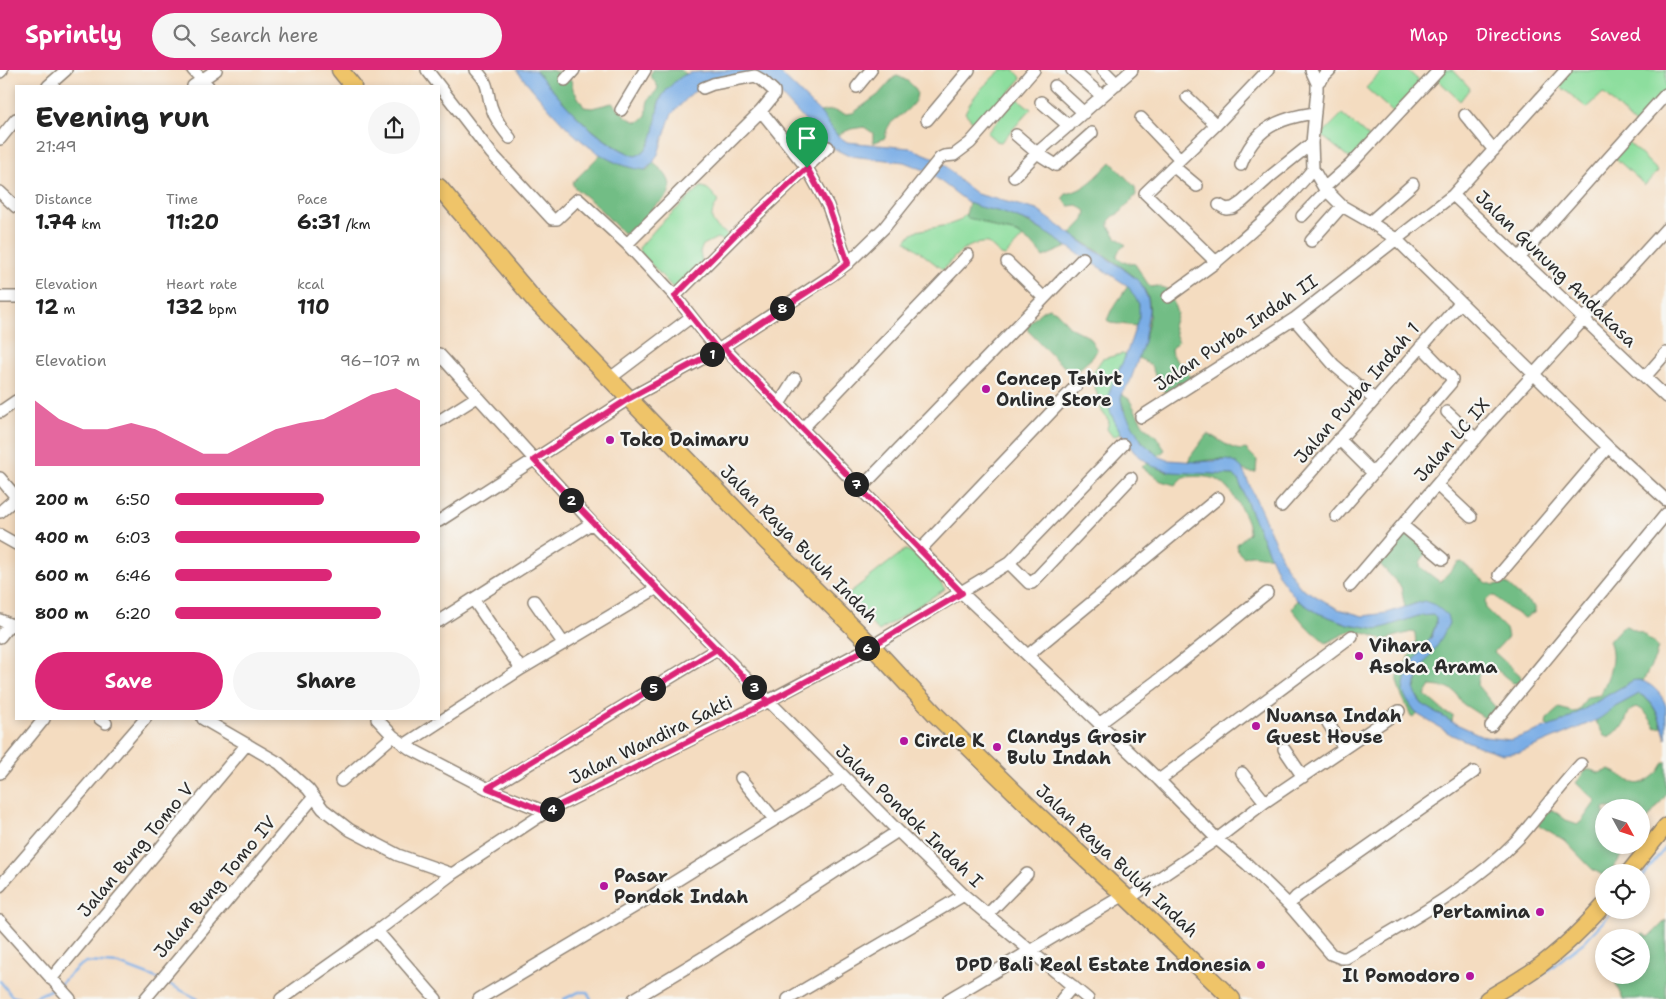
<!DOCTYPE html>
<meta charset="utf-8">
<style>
:root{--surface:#fff;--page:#f6f6f6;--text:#222;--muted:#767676;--accent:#db2777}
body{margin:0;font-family:"Shantell Sans",sans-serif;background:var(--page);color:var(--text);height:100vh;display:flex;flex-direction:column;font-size:19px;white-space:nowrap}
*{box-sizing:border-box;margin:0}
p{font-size:16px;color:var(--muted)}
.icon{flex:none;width:28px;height:28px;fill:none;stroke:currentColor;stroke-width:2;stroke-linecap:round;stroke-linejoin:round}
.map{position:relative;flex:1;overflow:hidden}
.side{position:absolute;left:15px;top:15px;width:425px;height:635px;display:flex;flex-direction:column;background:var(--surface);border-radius:0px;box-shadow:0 2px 8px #0003}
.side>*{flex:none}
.needle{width:32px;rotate:130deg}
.buttons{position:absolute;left:1595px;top:729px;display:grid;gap:10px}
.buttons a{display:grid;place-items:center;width:55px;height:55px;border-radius:50%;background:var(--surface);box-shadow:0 2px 8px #0003;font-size:25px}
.pin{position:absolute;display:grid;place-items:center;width:42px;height:42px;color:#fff;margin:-51px -21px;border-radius:50% 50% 50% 0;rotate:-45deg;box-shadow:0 0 5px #0007}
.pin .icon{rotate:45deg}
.km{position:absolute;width:25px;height:25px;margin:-12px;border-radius:50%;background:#222;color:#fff;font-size:14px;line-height:25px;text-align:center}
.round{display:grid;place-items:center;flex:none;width:52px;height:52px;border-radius:26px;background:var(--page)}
.head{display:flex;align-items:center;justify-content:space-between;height:85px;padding:0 20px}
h1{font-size:28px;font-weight:700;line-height:38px}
.metrics{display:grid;grid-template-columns:repeat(3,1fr);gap:8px;height:85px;padding:5px 20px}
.metrics div{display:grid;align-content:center}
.metrics b{font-size:21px;font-weight:700}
.metrics small{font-size:14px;font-weight:400}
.metrics p{font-size:14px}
.chart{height:140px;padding:10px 20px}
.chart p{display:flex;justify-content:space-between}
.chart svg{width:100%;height:90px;margin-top:5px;fill:var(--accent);opacity:.7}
.primary-button{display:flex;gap:10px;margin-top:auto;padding:10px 20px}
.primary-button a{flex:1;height:58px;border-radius:30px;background:var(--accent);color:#fff;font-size:20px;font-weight:700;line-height:58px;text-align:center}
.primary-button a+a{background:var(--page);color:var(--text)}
ul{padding:0 20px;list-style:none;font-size:16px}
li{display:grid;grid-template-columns:80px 60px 1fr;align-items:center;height:38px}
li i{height:12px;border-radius:6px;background:var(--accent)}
header{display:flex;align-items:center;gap:30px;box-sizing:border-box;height:70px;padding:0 25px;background:var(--accent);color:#fff}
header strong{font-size:24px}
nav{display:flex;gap:28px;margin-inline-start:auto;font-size:18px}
.search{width:350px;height:45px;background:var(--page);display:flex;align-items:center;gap:12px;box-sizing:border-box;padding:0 18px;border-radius:28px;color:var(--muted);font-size:19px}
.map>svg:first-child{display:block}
.green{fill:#8dde9e;stroke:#5c8464}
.forest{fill:#72bd85;stroke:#4e7458}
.water{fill:#7aade6;stroke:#526c88}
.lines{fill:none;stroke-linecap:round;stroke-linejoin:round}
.stream{stroke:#7aade6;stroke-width:2.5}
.minor-casing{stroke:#908476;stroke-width:14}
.major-casing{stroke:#908476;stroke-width:18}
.highway-casing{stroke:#908476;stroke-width:19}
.minor{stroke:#fff;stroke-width:11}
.major{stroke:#efc469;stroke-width:15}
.highway{stroke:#efc469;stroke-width:16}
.route-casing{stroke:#fff;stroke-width:10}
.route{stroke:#db2777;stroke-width:6}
.poi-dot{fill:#b5179e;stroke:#f6f6f2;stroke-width:2}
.labels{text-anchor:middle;stroke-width:4.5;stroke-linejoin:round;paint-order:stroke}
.street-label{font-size:18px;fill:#2b2b2b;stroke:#f6f6f2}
.poi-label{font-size:18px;font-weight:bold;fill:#2b2b2b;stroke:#f6f6f2;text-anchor:start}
</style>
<header>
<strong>Sprintly</strong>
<div class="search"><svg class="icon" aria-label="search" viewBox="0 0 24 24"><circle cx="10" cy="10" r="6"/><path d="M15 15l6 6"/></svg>Search here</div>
<nav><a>Map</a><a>Directions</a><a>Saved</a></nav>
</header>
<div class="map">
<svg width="1666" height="929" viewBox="0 0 1666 929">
<rect width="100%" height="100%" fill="#f6f6f2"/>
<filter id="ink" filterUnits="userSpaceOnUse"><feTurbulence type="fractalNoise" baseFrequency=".02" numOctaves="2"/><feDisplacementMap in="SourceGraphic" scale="10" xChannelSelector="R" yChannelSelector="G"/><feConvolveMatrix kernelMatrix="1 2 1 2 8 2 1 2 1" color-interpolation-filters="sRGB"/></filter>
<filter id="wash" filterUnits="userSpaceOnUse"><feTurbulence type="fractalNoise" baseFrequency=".0096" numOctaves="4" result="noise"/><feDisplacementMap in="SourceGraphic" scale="20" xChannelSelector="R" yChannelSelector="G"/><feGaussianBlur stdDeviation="1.12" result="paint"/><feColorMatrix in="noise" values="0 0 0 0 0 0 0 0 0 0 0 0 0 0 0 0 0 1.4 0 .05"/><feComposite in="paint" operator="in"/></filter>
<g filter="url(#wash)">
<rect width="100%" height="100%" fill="#f4dcc0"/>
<path class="green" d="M1001,0H1014L1020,6L1021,9L980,56L976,55L965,43C973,24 987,13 1001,0Z
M1383,0H1407L1425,16L1396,45L1366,18Z
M1440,0H1453L1470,18L1460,31L1434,6Z
M1566,0H1666V24L1637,56L1603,23L1587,38L1555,12Z
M1017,28L1031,39L1001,72L996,71L987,63Z
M1342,44L1372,70L1353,91L1321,65Z
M1625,69L1658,101L1645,115L1612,85Z
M701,117C709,117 713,125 718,130C717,135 714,137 713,141C708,155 721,159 729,166L724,171L717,168L703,175L700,182L702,192L674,219L640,182L639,178L659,155Z
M966,144L967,148C980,149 982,152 993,157C1003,162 1014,160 1023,167L1005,186L1001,185L988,173C969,171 954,186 943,200L906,171L912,163L916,161L948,155L959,151Z
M1122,284L1126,285L1111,317V344L1121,363L1113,367L1107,359L1109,351L1101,340V334L1091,308L1094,301L1102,289Z
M905,480C917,481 938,509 945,519L879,561L844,527Z"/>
<path class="forest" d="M535,0H549L565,4L571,10L573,19L584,37L592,38L612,33C622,40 624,49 638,52C651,45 645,40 648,31C650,26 656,23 658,18C657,12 652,11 650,5L653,0H680L687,4C676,11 661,22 658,35C657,39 658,44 657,47C656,61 650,82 635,86C593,69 564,33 535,0Z
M897,6C903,8 910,12 914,17C925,31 900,45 891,53C887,58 886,62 885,68L873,73V63L864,57L851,59L837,65L820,42L832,40L845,44L853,43L878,25L893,8Z
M601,84C614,94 631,99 647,100L653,93C663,100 676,113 667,126C664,130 659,133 655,136C647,144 639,155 632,164L623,163L620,160L596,135L575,118L572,113Z
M1111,92L1135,117L1136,125L1121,142L1114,146L1109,151V156L1116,167L1126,175C1121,178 1117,181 1117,187L1123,192L1135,194L1150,217L1158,216L1169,220L1177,243L1173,256L1178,272L1171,279L1172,285L1190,306L1192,311L1168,326C1165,322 1160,317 1158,313C1151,298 1156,296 1138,288C1144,271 1152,250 1149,231C1144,203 1093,180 1071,164L1084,150L1086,141L1077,135L1069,136L1062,129L1066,124C1086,120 1097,106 1111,92Z
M969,133C980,138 991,139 1002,142C1026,150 1047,162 1067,177L1043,187L1034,176L1017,163L996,158L982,151L967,148L966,144Z
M1128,216C1140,231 1142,238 1137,256L1110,253L1107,250L1111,241Z
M1049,238L1056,241L1071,258L1089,267L1097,280L1093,287L1076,302C1062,301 1039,270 1028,261L1027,257C1033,250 1040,240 1049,238Z
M1121,324L1129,329L1144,356L1156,366L1165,380L1158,386C1153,381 1147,377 1143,372C1134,362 1120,337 1121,324Z
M1207,364C1220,368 1232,383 1246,379L1257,390L1256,402C1244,405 1238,393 1227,390C1215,388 1201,392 1189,392L1190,387Z
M1146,393L1165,401L1234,405L1239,411L1250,440L1270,486C1259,488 1255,482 1244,487L1238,482L1237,474L1249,463C1249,453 1245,446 1240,437C1224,408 1216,405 1183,407L1175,415L1161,411L1142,397Z
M1405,462L1425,479L1426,483L1420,492V497L1440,512L1458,493L1462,492L1485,512L1494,515L1506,513L1522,528L1535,537V542L1525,548L1509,539L1495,526H1491L1485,531L1486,539L1506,559L1508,567L1494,582L1520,605L1521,608L1520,613H1513L1491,595C1480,599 1478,604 1477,615L1496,638L1491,649L1488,650L1463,634L1456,623L1449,618L1431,616L1425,625L1446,643L1453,645L1452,652L1422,634L1414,621L1421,599L1449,553L1416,533L1405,538L1401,517L1379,493L1380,489L1402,463Z
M1297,530L1318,543L1348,554L1379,559L1418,546L1433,545L1436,548V554L1406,628L1417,644L1415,647L1411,646L1400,622L1397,611L1399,604L1416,576L1415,563L1411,562L1383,570L1369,564L1350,561L1326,573L1305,555L1292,539Z
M1626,556L1642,563L1658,577L1655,588L1643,611L1640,610L1632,611L1562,652L1550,657L1546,655L1547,649L1559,638L1573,642L1578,641L1587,627L1600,625C1608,609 1617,588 1609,571L1622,557Z
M1639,624C1652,630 1658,644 1662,657L1656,658C1650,650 1645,638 1635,637L1629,642L1623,657L1608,667L1604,666L1595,650L1615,637Z
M1666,691V725L1641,758V738H1604V775H1630L1610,802H1604V806L1592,799L1564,770L1539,755L1538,751L1549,740H1553L1566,750L1578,754L1581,752L1596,731L1576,713L1586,700H1591L1599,703L1610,700C1631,708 1633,724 1656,704C1661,700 1661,695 1666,691Z
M1666,850V929H1623L1615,913L1614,905H1641V868L1638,867L1643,864L1649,867Z"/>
<path class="water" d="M516,0H535C564,33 593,70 635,86C655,81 655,53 658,37C660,24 677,7 689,3C714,0 748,0 774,0L778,1L820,42L837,65L847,72L910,78L930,86L947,97L961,112L977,124L1037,140L1086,175L1121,197L1140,212L1148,229L1149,240L1144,272L1130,312L1121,324V330L1123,339L1142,372L1158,386L1168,390L1197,392L1228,390L1236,393L1242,398L1286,497L1300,517L1338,539L1363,546L1387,543L1424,531L1435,535L1447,545L1449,553L1439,573L1421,599L1414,618L1417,627L1422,634L1452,652L1485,667L1511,670L1562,652L1632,611C1645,606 1664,624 1666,637C1666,647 1666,658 1666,669C1661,653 1656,631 1639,624L1615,637L1599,649L1521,682L1503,684L1478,676L1452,665L1417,644L1406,628L1403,622L1405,610L1413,592L1432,566L1436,554V548L1433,545L1418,546L1379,559L1348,554L1318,543L1297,530L1279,506L1250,440L1239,411L1234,405L1172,402L1152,396L1134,382L1121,363L1111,344L1107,330L1111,317L1126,285L1139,247V234L1128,216L1031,153L1001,142L979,137L969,133L927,101L904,92L859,87L847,85L833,78L822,69L771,14L765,10L707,15L692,23L671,45L658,84L653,93L645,100C589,95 551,39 516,0Z"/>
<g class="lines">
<path class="stream" d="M1641,808L1666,777
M0,911L12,926L22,929
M163,911L198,929
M60,914L78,897L86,892L119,894L159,909
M31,929L56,917
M564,929L579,922H587L591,929
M1506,929L1543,904L1584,872L1614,840"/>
</g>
</g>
<g filter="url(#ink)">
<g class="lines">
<g class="minor-casing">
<path id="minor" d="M193,0L208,16
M427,0L491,83L552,149H557L578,129L627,174L675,226L718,280
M476,0C490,15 486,19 491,36C495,49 502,58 510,68
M1072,0L1102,26
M1103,0L1117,14
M1268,0L1216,55L1145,123L1216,192C1250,163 1285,134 1313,99
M1311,0L1317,13V20L1312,73L1313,99L1324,118L1342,136L1370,152L1396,169L1608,377L1666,430
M0,2L2,0
M565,10L574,0
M1317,13L1330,0
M48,16L66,0
M193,16L216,0
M1055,16L1084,43
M857,17L871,0
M1187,27L1216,55
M1041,32L1069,56
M621,40L645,0
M761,41L807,98L828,136L848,193
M1465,45L1494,80
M1141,48L1180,89
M927,50L969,0
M1016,65L1037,83L1056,95L1092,63
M0,69L16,49
M1241,95C1254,59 1278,48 1315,43
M1173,96L1197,116
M1014,107L1037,83L1132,0
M1324,118L1350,95L1439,0
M0,122L16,137
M1453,125L1666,327
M1219,135L1226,139L1233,138L1242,132L1272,105L1312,73
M1302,146L1327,120
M1370,152L1413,114
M1311,171L1342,136
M627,174L761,41L774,25V21L762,10L755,6L713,14L703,18
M1519,188L1666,24
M1007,192L1044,228
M675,226L737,164L828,77
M0,227H16
M1168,227L1216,192
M1294,249L1334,295L1375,330
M723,277L779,334
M439,284L592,453L898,761L964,825L1088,929
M1645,307L1666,283
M609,309L691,247
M795,309L779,334L802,359L962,523L1159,710L1217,769L1247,794L1289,835
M0,342L16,331
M1447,342L1476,369
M1141,347L1294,249L1453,125L1566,0
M439,351L477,327
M802,359L968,185
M1339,369L1373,403
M0,408L16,427
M1437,415L1471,447
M861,418L1083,188
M1281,436L1460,233
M0,442L16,428
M1336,446L1451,313L1452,309L1450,306L1421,276
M439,451L628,329L718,280L832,205L848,193L884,158L940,88L944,86L954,85L970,73L1034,0
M1402,455L1443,489
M0,465L16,474
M920,480L1076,316
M1009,493L1029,513H1032L1131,408
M1499,505L1608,377
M1350,516L1492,350L1666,159
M473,529L521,599
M534,531L564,574
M0,550L16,557
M439,551L592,453
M0,567L10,554
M1028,585L1218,428
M100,649L106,653
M203,649L279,693L308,719L323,739L350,760L398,785L452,804
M377,649L393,666L409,678L488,719L546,742
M1328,653L1344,678
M1099,654L1170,601L1267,523
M1491,656L1666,444
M404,675L521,599L657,518
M1284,679L1303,707
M1474,702L1296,827L1289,835L1331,884L1341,888H1346C1406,853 1470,819 1519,768C1540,744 1559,718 1581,694
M0,703L44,649
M1242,703L1265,732
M741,708L774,749
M1159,710L1352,566
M341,711L393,666
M488,719L717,579
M0,816L145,649
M1128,829L1217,769L1265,732L1399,641
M987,845L1027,804
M0,851L70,929
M377,861L436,929
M51,909L247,674
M145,929L313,728
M281,929L377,861L452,804L546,742L768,631L872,576L1009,493L1123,375
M479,929L639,834L843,707
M634,929L709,884L898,761
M788,929L964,825
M949,929L1124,825
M1062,929L1073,916"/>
</g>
<g class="major-casing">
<path id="major" d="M1629,802L1666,756
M1487,929C1499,921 1511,915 1523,907C1554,888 1580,862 1604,835"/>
</g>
<g class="highway-casing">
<path id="highway" d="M340,0L353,16
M439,117L537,233L766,471L872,576L936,645L1036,743L1128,829L1232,929"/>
</g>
<use href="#minor" class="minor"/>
<use href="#major" class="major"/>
<use href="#highway" class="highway"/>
</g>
</g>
<g class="lines" filter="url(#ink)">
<g class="route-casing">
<path id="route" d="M807,98L736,164L675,226L718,280L628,329L534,390C610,472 690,551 768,632L546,742L488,718L717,579L768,632L872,576L962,523L723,277L832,206L848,193L828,136L807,98"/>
</g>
<use href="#route" class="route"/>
</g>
<g class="poi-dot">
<circle cx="986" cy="319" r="5"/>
<circle cx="610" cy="370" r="5"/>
<circle cx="1359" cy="586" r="5"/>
<circle cx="1256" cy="656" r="5"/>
<circle cx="904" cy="671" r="5"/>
<circle cx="997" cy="677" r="5"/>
<circle cx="604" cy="816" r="5"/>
<circle cx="1540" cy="842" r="5"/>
<circle cx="1261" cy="895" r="5"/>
<circle cx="1470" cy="906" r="5"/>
</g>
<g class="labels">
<g class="street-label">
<text transform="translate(1556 199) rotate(44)" y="6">Jalan Gunung Andakasa</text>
<text transform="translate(1236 263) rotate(-34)" y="6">Jalan Purba Indah II</text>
<text transform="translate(1357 323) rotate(-49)" y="6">Jalan Purba Indah 1</text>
<text transform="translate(1452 370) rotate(-49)" y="6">Jalan LC IX</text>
<text transform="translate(799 474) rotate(45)" y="6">Jalan Raya Buluh Indah</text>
<text transform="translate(651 670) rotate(-26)" y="6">Jalan Wandira Sakti</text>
<text transform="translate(909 746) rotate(44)" y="6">Jalan Pondok Indah I</text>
<text transform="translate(136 780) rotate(-50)" y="6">Jalan Bung Tomo V</text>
<text transform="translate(1117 791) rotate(43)" y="6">Jalan Raya Buluh Indah</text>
<text transform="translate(215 817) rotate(-50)" y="6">Jalan Bung Tomo IV</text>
</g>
<g class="poi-label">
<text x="996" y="315">Concep Tshirt<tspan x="996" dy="21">Online Store</tspan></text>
<text x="620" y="376">Toko Daimaru</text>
<text x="1369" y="582">Vihara<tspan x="1369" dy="21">Asoka Arama</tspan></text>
<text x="1266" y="652">Nuansa Indah<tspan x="1266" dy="21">Guest House</tspan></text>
<text x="1007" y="673">Clandys Grosir<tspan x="1007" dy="21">Bulu Indah</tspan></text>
<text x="914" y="677">Circle K</text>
<text x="614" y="812">Pasar<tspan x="614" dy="21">Pondok Indah</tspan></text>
<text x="1530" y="848" text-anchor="end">Pertamina</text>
<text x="1251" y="901" text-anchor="end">DPD Bali Real Estate Indonesia</text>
<text x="1460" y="912" text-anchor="end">Il Pomodoro</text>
</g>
</g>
</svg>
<div class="buttons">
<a><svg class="needle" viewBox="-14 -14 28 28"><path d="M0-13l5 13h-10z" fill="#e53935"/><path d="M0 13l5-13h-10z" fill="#767676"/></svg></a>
<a><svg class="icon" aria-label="locate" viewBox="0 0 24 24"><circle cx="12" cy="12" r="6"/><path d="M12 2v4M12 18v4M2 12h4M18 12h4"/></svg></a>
<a><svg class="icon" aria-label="layers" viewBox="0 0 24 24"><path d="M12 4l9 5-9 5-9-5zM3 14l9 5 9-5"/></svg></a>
</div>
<div class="pin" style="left:807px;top:98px;background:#1e9e55"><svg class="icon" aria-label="arrive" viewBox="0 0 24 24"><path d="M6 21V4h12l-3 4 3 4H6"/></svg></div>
<b class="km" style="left:712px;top:284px">1</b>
<b class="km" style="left:571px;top:430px">2</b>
<b class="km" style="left:754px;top:617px">3</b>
<b class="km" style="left:552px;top:739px">4</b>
<b class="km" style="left:653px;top:618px">5</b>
<b class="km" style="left:867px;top:578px">6</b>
<b class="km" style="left:856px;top:414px">7</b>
<b class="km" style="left:782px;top:238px">8</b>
<section class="side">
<div class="head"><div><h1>Evening run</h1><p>21:49</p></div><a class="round"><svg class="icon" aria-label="share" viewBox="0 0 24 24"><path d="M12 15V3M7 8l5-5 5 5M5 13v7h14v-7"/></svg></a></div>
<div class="metrics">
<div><p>Distance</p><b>1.74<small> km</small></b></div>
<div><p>Time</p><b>11:20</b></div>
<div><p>Pace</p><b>6:31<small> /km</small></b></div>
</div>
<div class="metrics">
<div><p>Elevation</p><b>12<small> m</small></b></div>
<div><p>Heart rate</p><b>132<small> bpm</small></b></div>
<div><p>kcal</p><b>110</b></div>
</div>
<div class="chart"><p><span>Elevation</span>96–107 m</p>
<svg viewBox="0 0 160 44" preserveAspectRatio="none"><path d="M0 44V12L10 21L20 26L30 26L40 23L50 26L60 32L70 38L80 38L90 32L100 26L110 23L120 21L130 15L140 9L150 6L160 12V44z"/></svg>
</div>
<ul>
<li><b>200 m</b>6:50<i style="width:61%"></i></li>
<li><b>400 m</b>6:03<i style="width:100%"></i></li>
<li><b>600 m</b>6:46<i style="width:64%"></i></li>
<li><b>800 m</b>6:20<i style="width:84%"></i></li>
</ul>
<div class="primary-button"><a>Save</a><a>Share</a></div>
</section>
</div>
